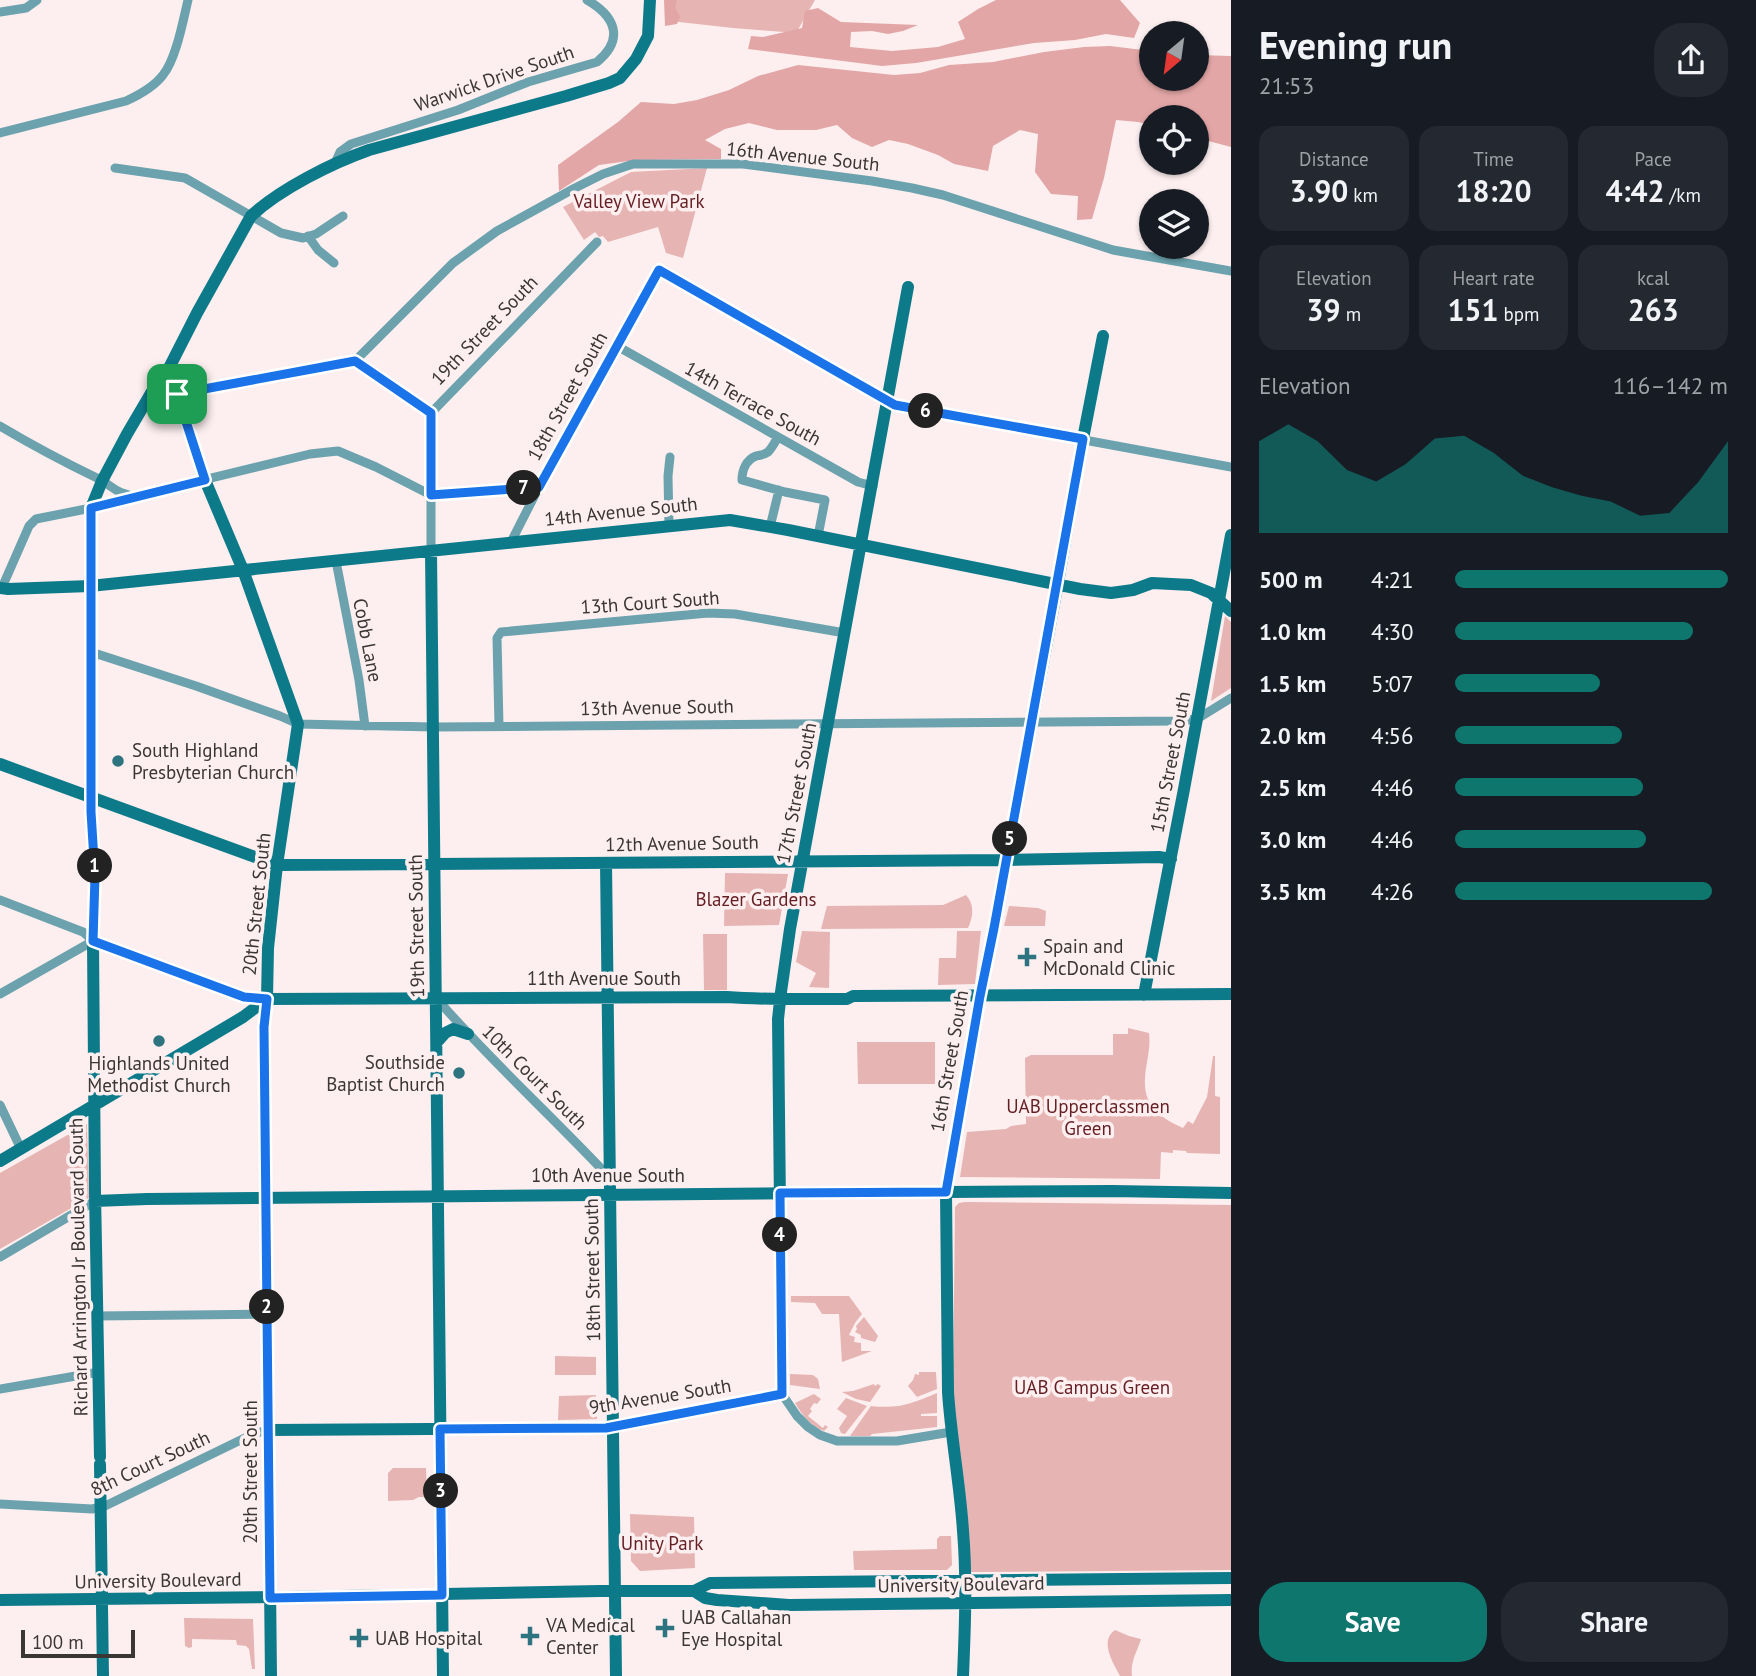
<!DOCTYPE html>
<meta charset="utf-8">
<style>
:root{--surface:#171b24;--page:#242831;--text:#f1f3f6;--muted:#9ea1a6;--accent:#0f766e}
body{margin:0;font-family:"PT Sans",sans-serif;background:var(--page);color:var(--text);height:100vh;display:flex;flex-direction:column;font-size:26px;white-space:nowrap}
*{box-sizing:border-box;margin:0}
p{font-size:23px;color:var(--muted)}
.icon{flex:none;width:38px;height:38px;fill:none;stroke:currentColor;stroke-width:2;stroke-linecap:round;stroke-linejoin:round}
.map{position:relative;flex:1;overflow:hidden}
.side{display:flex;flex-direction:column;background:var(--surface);width:525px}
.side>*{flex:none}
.needle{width:46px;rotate:209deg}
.controls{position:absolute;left:1139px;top:21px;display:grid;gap:14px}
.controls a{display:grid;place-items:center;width:70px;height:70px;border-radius:50%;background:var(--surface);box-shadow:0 2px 5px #0004;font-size:35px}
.scale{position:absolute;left:21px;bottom:18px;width:114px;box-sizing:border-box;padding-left:7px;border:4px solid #3b3636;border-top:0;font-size:19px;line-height:24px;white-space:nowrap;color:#3b3636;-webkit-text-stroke:5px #fdefef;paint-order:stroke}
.pin{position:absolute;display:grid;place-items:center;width:60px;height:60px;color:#fff;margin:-30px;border-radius:14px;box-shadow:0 4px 10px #0006}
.km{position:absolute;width:35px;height:35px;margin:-18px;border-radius:50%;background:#222;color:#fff;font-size:19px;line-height:35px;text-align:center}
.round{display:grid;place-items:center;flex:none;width:74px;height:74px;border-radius:28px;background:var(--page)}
.headline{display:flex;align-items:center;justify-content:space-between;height:119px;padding:0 28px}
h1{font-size:38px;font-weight:700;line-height:52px}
.figures{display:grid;grid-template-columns:repeat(3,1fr);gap:10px;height:119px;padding:7px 28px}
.figures div{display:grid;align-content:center;border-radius:18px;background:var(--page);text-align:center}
.figures b{font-size:30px;font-weight:700}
.figures small{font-size:19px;font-weight:400}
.figures p{font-size:19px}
.chart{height:196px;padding:14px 28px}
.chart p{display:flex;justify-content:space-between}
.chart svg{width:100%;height:126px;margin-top:7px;fill:var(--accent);opacity:.7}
.action{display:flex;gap:14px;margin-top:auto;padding:14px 28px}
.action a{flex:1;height:80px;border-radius:28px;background:var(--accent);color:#fff;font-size:28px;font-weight:700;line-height:80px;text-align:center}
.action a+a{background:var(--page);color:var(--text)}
ul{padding:0 28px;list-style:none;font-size:23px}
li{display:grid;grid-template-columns:112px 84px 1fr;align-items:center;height:52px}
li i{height:18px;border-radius:9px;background:var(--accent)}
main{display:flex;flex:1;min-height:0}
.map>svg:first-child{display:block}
.green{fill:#e6b4b3}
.forest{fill:#e3a6a6}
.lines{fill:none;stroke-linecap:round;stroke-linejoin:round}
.street{stroke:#6ba2ad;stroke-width:9}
.secondary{stroke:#0d7a8a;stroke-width:12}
.route-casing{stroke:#fff;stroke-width:14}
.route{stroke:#1a73e8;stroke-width:9}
.poi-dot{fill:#2d7380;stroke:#fdefef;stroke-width:2.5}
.labels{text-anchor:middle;stroke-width:7;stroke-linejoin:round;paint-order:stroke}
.street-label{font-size:19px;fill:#3b3636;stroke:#fdefef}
.park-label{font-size:19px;fill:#651e24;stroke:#fdefef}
.poi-label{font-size:19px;fill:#3b3636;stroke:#fdefef;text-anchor:start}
</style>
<main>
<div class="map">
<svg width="1231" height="1676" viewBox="0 0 1231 1676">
<rect width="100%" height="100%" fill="#fdefef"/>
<path class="green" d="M668,0H815L796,33L733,28L670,21Z
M707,168L683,258L666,253L658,227L608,242L603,236L599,237L595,232L584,240L563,207L631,172Z
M1225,616L1231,622V688L1211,701Z
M725,873L788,874L779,925L724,926Z
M966,895C975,905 973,917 968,928L821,929L827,906L943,905Z
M1009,906L1038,908L1046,911L1045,926H1004Z
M802,931L830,932L829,988L809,987L816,973L796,962Z
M957,931H981L975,984L938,985L939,958H956Z
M703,934H727V990H704Z
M1128,1028L1149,1033C1151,1049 1146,1062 1145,1078C1143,1106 1160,1118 1183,1128L1188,1121L1193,1124L1207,1097L1213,1056H1215V1096L1220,1097V1154L1187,1153L1186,1151L1173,1150V1153L1161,1152L1160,1179L960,1177L967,1132L1006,1129L1011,1126L1026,1124L1025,1058L1031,1055H1113V1034H1128Z
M857,1042H935V1084H858Z
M87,1124L89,1198L0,1249V1173Z
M965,1202L1231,1205V1570L970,1572L953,1398L955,1207L959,1203Z
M791,1296H849L862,1314L855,1323L849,1335L855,1337L854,1342L861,1343V1351H872L842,1362L839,1314H822L815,1303L791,1302Z
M864,1317L878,1336L875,1342L861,1338V1335L855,1332L857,1329L856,1326Z
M555,1356L596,1357V1375H555Z
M919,1372H936L937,1389L917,1397L908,1386L913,1380L915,1374L919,1375Z
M790,1374L813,1375L818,1379L820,1389L790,1385Z
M874,1384L875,1386L878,1384L881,1386L870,1402L856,1399L842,1392L853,1391Z
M937,1393V1413L921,1414V1416H937V1427L872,1434L870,1436H850L871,1406C900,1409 910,1404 937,1393Z
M814,1394L821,1399L817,1404L814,1403L810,1409L812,1411L808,1416L823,1428L825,1425L828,1427L824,1431C810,1426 803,1416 795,1403Z
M596,1395L597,1419L558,1420L559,1396Z
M846,1398L867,1406L845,1434L841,1433L839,1428L847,1416L837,1409Z
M393,1468H426L427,1497H419L413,1500L388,1501V1473Z
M630,1514L694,1517L695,1568L640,1571L631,1561Z
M940,1536H951L952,1565L947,1570H854L853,1551L937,1549V1539Z
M184,1618L253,1619L255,1669H252L249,1649L246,1646L237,1645L236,1640L192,1639V1647L189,1648L185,1646Z
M1115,1630L1129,1636L1141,1639C1137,1652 1130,1662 1132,1676H1120C1113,1663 1099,1641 1115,1630Z"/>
<path class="forest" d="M664,0H677L675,7L680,17L677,24L665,26Z
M996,0H1120L1140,23L1134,38L1106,34L1075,40L1034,43L916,63L882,66L748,49L751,36L763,37L802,28L805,11L818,8L841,22L918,25L903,31L888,34L872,31L851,32L850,47L892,51L938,47L965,39L958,22L978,9Z
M1110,46L1151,51L1152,79H1197V55L1231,56V147L1197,138V117H1152L1151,125L1138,122L1116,120L1104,178L1092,219L1077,220L1078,196L1051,194L1035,172L1038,134L1020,130L993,146L988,171L954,164L938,155L908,144L889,140L872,147L852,138L837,125L816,130H777L749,123L725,129L705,140L721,149V159L636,160L599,165L559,191L558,165L618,122L641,102L674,104L697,100L729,90L758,76L798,65L894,75L920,73L949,65L993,62L1044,52L1084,47Z"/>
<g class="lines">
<path class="street" d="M0,12L26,8L37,0
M0,133L126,101C139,95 154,87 163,75C176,59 183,21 188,0
M335,163L340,152L351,144L458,110L528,82L597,62C625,39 615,16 587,0
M115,168L185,178L281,233L303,238L316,234L343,216
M308,236L318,250L334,263
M617,346L858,482L873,486
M355,361L431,413
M177,394L355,361L453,263L497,231L575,188L603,174L633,164H743L872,181L912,188L943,195L1113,250L1231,271
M0,426C32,445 64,462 97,478C113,486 117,495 137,496L310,454L338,451L376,467L431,495L539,487
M778,437C775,442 772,448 768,452C762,456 763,454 756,456C746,460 742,470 742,480L785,492L825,500L818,536
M669,525L668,476L670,457
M770,527L779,490
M511,542L539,487L659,270L895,405L1231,467
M431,551V413L597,242
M336,561L359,680L365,726
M0,587L4,583L29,526L36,519L91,508L133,497
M91,652L196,686L280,716L298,724L433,727L1179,721L1197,719L1231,698
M499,726L497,638L501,632L708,613L735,614L845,633
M0,900L83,932L93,941
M0,994L93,941L244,997L267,999
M436,998C491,1061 553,1117 610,1178
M0,1105L21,1149
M0,1257L95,1201
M98,1316L267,1314
M0,1389L99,1372
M782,1394L797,1416L808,1427L820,1435L837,1441H897L951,1432
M0,1504L92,1509L105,1506L253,1434L269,1430"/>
<path class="secondary" d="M168,370L205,480L243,570L298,724L277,865L268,948L267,999L264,1027L271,1676
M431,551L443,1676
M0,588L8,589L90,586L730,520L788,530L1080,589L1111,593L1133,590L1152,583L1191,585L1211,593L1231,611
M0,764L277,865L1006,860L1159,857L1171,859
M606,863L616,1676
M1144,995L1184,789L1231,535
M267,999L727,997C767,1000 807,999 847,999L853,996L1231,994
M437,1042L445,1033L453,1029L468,1034
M0,1161L243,1017L267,999
M95,1201L147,1199L946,1192L1112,1191L1231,1193
M269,1430L606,1428L782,1394L778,1019L781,992L790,929L908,287
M100,1457L95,1193L93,941L95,876L91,812V508L102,481L127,434L157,383L168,370L197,313L251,216C280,189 332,163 369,150L566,96L609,83L620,78L636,59L648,36L650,0
M100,1464L103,1676
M694,1591L705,1598L717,1600L789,1605L1231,1600
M0,1600L287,1597L600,1591H694L710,1583L1231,1578
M963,1676C965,1628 967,1579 963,1531C960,1484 951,1438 948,1392L946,1192L980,996L994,928L1059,577L1081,449L1103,336"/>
</g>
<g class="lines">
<g class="route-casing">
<path id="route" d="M659,270L895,405L1083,439L994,928L980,996L946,1192L780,1193L782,1394L606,1428L440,1429L442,1595L270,1598L264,1027L267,999L244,997L93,941L95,876L91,812V508L205,480L177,394L355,361L431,413V495L539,487Z"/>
</g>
<use href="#route" class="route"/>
</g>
<g class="poi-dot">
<circle cx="118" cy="761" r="7"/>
<path d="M1023.5 946.5h7v7h7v7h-7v7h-7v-7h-7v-7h7z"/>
<circle cx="159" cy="1041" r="7"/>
<circle cx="459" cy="1073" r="7"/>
<path d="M661.5 1617.5h7v7h7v7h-7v7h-7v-7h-7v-7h7z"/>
<path d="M526.5 1625.5h7v7h7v7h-7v7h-7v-7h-7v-7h7z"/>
<path d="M355.5 1627.5h7v7h7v7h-7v7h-7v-7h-7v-7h7z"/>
</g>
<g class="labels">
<g class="street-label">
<text transform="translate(494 78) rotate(-19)" y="7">Warwick Drive South</text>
<text transform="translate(803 156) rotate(6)" y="7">16th Avenue South</text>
<text transform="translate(484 330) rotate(-46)" y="7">19th Street South</text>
<text transform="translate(567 396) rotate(-61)" y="7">18th Street South</text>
<text transform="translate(753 403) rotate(29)" y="7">14th Terrace South</text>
<text transform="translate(621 511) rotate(-6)" y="7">14th Avenue South</text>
<text transform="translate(650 602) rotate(-4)" y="7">13th Court South</text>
<text transform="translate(368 640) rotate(79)" y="7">Cobb Lane</text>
<text transform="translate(657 707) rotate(-1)" y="7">13th Avenue South</text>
<text transform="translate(1170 762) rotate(-79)" y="7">15th Street South</text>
<text transform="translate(796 793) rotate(-79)" y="7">17th Street South</text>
<text transform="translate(682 843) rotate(-1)" y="7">12th Avenue South</text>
<text transform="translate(256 904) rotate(-84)" y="7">20th Street South</text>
<text transform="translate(416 926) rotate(-91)" y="7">19th Street South</text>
<text x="604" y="985">11th Avenue South</text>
<text transform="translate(949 1061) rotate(-80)" y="7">16th Street South</text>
<text transform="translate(535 1077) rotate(45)" y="7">10th Court South</text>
<text x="608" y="1182">10th Avenue South</text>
<text transform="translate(78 1267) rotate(-91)" y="7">Richard Arrington Jr Boulevard South</text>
<text transform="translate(592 1270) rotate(-91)" y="7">18th Street South</text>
<text transform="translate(660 1396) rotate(-9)" y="7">9th Avenue South</text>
<text transform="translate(150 1463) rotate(-25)" y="7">8th Court South</text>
<text transform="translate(250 1472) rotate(-90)" y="7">20th Street South</text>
<text transform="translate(158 1580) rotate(-1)" y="7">University Boulevard</text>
<text transform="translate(961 1584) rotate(-1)" y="7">University Boulevard</text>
</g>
<g class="park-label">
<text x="639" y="208">Valley View Park</text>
<text x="756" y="906">Blazer Gardens</text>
<text x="1088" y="1113">UAB Upperclassmen<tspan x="1088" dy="22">Green</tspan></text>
<text x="1092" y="1394">UAB Campus Green</text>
<text x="662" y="1550">Unity Park</text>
</g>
<g class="poi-label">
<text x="132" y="757">South Highland<tspan x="132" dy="22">Presbyterian Church</tspan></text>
<text x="1043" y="953">Spain and<tspan x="1043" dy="22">McDonald Clinic</tspan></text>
<text x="445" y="1069" text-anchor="end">Southside<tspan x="445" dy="22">Baptist Church</tspan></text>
<text x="159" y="1070" text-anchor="middle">Highlands United<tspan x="159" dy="22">Methodist Church</tspan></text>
<text x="681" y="1624">UAB Callahan<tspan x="681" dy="22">Eye Hospital</tspan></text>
<text x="546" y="1632">VA Medical<tspan x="546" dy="22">Center</tspan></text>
<text x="375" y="1645">UAB Hospital</text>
</g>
</g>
</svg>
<div class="controls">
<a><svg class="needle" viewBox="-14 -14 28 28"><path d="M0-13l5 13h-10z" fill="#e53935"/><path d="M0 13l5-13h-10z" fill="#9ea1a6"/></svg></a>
<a><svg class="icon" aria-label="locate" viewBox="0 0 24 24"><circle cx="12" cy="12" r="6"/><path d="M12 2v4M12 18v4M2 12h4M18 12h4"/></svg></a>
<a><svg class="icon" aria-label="layers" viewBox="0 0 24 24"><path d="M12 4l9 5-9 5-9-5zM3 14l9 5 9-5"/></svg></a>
</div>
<div class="scale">100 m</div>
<div class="pin" style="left:177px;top:394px;background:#1e9e55"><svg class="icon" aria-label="arrive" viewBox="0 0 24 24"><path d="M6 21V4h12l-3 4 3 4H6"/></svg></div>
<b class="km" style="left:95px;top:866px">1</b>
<b class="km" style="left:267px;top:1307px">2</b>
<b class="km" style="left:441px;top:1491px">3</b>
<b class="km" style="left:780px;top:1235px">4</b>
<b class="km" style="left:1010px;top:839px">5</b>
<b class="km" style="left:926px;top:411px">6</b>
<b class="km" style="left:524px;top:488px">7</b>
</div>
<section class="side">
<div class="headline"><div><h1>Evening run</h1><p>21:53</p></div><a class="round"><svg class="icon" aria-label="share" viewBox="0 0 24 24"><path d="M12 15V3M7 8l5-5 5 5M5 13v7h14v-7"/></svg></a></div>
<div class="figures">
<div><p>Distance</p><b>3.90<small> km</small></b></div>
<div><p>Time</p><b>18:20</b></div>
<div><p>Pace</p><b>4:42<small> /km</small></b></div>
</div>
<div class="figures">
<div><p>Elevation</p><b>39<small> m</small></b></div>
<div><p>Heart rate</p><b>151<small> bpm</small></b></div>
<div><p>kcal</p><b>263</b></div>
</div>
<div class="chart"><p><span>Elevation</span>116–142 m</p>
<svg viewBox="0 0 160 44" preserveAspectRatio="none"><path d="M0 44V12L10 6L20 12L30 22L40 26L50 20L60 11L70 10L80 16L90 24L100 28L110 31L120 33L130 38L140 37L150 26L160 12V44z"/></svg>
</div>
<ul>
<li><b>500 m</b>4:21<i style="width:100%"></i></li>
<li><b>1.0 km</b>4:30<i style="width:87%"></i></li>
<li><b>1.5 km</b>5:07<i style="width:53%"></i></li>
<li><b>2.0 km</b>4:56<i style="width:61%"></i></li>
<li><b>2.5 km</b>4:46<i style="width:69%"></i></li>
<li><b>3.0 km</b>4:46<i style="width:70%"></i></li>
<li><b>3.5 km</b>4:26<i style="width:94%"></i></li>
</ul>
<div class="action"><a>Save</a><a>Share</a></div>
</section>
</main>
